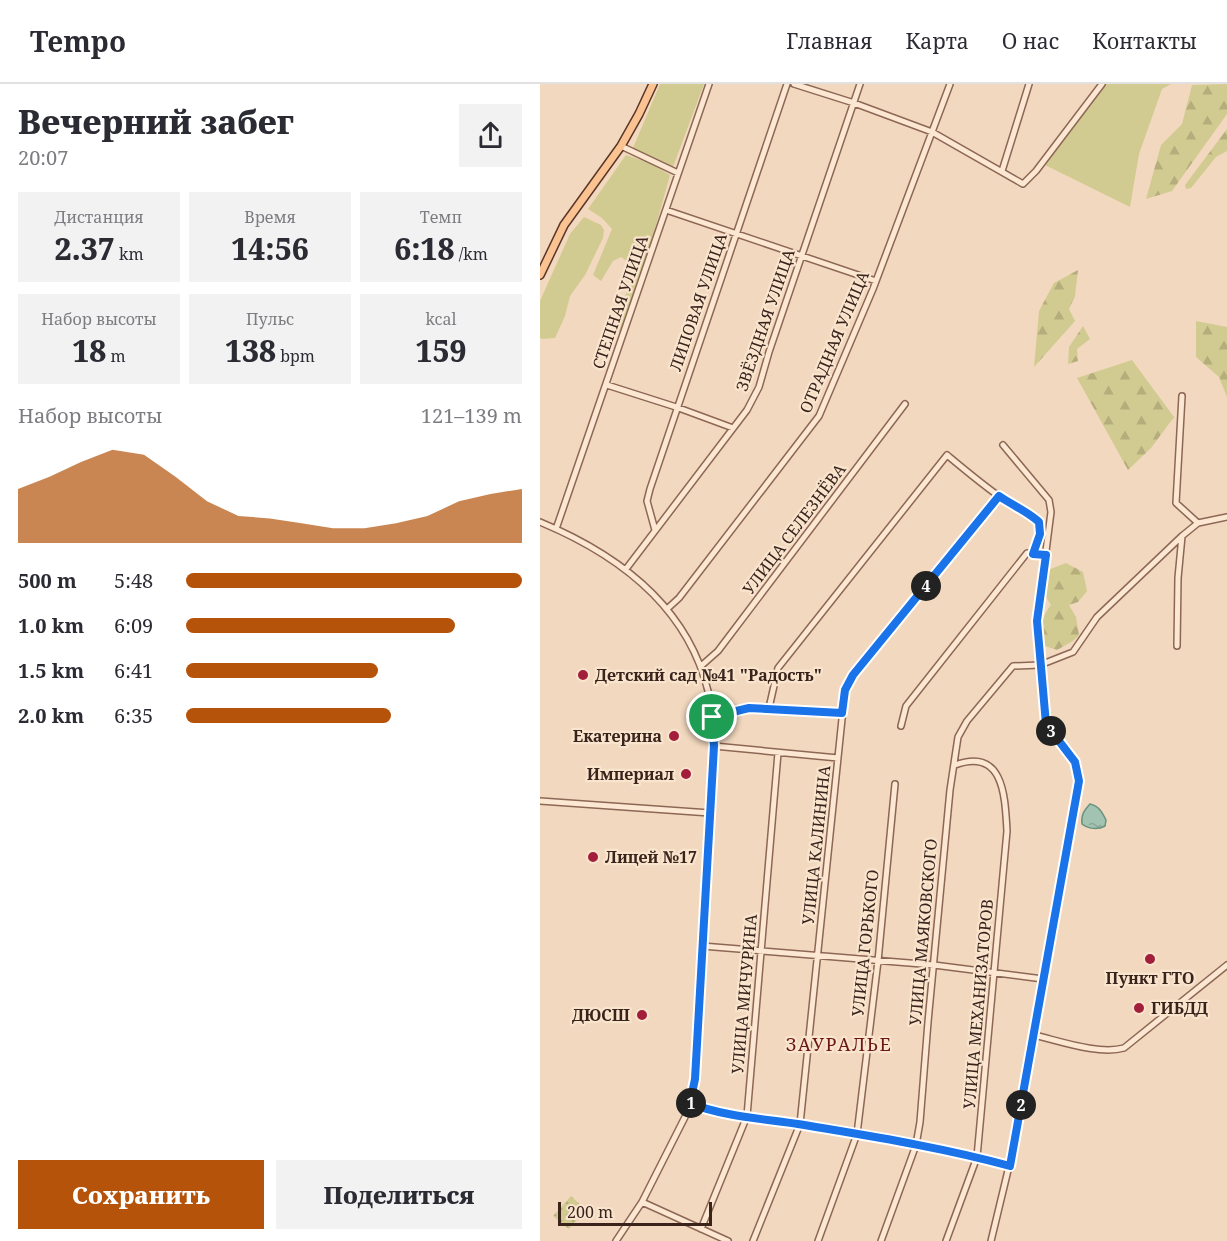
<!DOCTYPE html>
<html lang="ru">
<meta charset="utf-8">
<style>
:root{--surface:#fff;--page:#f2f2f3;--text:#2b2b33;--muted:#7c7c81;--line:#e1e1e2;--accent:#b45309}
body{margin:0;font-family:"Noto Serif",serif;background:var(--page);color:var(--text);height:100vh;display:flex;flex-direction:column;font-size:22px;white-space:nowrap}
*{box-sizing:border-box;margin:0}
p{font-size:20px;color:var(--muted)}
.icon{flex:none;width:33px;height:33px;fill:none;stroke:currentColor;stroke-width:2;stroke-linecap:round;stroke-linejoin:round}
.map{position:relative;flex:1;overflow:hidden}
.details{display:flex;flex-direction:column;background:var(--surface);width:540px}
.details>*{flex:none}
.scale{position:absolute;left:18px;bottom:15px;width:154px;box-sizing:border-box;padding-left:6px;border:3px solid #3a231b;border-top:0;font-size:16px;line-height:21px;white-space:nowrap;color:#3a231b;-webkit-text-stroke:4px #f9e4ce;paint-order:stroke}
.pin{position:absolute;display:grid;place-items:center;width:51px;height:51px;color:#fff;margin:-26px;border:3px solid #fff;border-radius:50%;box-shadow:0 2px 6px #0007}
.km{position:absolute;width:30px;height:30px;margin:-15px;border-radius:50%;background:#222;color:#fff;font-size:16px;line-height:30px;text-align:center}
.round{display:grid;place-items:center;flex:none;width:63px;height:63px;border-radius:0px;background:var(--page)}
.overview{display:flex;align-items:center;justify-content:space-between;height:102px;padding:0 18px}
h1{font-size:33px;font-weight:800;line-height:45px}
.metrics{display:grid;grid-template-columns:repeat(3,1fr);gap:9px;height:102px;padding:6px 18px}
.metrics div{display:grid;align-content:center;border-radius:0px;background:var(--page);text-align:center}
.metrics b{font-size:30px;font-weight:800}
.metrics small{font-size:16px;font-weight:400}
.metrics p{font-size:16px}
.chart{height:168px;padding:12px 18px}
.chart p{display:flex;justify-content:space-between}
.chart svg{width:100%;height:108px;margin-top:6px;fill:var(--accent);opacity:.7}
.primary-button{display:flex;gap:12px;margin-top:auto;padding:12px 18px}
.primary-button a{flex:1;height:69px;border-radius:0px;background:var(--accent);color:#fff;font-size:24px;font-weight:800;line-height:69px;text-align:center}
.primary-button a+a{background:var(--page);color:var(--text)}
ul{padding:0 18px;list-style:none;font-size:20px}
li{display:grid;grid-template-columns:96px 72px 1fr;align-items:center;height:45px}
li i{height:15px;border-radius:8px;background:var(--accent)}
header{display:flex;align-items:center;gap:36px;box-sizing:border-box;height:84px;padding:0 30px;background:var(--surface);border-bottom:2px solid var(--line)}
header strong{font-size:28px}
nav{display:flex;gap:33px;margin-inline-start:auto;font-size:21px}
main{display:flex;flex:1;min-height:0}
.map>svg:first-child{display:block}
.grass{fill:#d2cb91}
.forest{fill:url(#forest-firs)}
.park{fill:url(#park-dots)}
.water{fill:url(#water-ripples);stroke:#68927f;stroke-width:1.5}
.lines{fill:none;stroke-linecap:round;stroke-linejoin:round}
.minor-casing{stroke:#8d6755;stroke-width:8}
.major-casing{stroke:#5a362a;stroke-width:10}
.minor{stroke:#fce7d2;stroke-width:5}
.major{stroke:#fac391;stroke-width:7}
.route-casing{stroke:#fff;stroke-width:12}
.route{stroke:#1a73e8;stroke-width:8}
.poi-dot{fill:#a21e3b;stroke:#f9e4ce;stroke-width:2}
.labels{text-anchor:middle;stroke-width:4.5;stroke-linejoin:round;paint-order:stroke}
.street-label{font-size:16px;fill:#3a231b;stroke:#f9e4ce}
.poi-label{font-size:16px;font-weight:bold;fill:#3a231b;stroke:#f9e4ce;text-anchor:start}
.neighbourhood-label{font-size:18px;letter-spacing:1.5px;fill:#6c1616;stroke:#f9e4ce}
</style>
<header>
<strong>Tempo</strong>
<nav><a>Главная</a><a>Карта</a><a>О нас</a><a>Контакты</a></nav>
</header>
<main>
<section class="details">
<div class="overview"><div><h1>Вечерний забег</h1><p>20:07</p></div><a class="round"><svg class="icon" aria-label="share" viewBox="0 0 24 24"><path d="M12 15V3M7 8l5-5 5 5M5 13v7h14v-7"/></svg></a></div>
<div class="metrics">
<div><p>Дистанция</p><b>2.37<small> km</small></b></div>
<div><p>Время</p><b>14:56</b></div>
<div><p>Темп</p><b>6:18<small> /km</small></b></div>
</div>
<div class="metrics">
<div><p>Набор высоты</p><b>18<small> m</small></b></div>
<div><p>Пульс</p><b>138<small> bpm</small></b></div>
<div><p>kcal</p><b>159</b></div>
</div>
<div class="chart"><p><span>Набор высоты</span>121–139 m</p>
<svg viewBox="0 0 160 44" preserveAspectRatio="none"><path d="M0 44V22L10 17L20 11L30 6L40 8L50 17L60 27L70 33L80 34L90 36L100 38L110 38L120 36L130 33L140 27L150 24L160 22V44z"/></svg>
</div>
<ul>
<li><b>500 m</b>5:48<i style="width:100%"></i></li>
<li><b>1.0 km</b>6:09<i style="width:80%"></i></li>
<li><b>1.5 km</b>6:41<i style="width:57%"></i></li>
<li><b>2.0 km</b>6:35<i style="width:61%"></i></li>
</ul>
<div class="primary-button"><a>Сохранить</a><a>Поделиться</a></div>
</section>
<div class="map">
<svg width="687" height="1157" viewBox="0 0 687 1157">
<defs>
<pattern id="forest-firs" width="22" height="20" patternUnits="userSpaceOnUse" patternTransform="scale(1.5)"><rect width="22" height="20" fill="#d2cb91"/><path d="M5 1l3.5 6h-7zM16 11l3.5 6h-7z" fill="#b5ae7c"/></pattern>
<pattern id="park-dots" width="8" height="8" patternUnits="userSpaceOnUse" patternTransform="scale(1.5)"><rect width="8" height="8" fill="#d2cb91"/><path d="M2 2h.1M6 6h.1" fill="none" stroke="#b5ae7c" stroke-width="1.8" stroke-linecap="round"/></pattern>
<pattern id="water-ripples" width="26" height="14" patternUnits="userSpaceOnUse" patternTransform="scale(1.5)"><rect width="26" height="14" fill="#a2c3b2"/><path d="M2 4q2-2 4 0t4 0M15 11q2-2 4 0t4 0" fill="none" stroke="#8ca798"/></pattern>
</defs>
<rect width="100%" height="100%" fill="#f2d8be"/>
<path class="grass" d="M120,0H164L133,83L93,64Z
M562,0H631L622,5L599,70L590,123L505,81Z
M86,71L110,79L130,91L110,163L81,249L71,244L93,194L88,189L91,180L81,173L73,177L61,197L53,191L72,145L62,134L48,125Z
M44,133L61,141L64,146L63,154L45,191L30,212L25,232L15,254L2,255L0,254V217L30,150Z"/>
<path class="forest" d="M687,0V30L632,107L606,115L621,61L642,40L652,1Z
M687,45V67L676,73L651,104L646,105L645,101Z
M538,186L535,212L529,225L535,237L494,283L499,227L514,199Z
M656,237L687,243V313L679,293L656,273Z
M543,242L550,255L537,265L538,277L528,280L529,263Z
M592,276L634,333L611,364L588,386L537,294Z
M526,479L543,488L547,507L538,518L529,521L536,533L539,551L533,557L517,566L505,562C499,547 501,533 511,521L503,508L508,486Z"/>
<path class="park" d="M31,1112L46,1126L29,1145L13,1132Z"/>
<path class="water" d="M550,720C559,722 562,728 566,736L565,742C558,746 548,745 542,740C541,730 544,727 550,720Z"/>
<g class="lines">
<g class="minor-casing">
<path id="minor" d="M254,0L314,19L392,48L483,100L496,87L562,0
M81,62L138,89
M462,87L489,0
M126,126L336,197
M67,301L136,323L193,344
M0,438C77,470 147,521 168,607C173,625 172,644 174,662L153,1007L145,1033L102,1118L76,1157
M658,439L687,433
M16,445L169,0
M115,446L107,417L110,405L247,0
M86,485L207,326L219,303L229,268L320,0
M127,525L139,514L279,332L333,205L410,0
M637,562L638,494L642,452L658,439L636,419L642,312
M161,582L178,567L365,320
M229,624L238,584L407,371C425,386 444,402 463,415C475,423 488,428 499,438L500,450L493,470
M172,633L209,624L302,629
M361,642L366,622L487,469L506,471
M174,662L298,674
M0,717L170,729
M162,862L394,881L503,895
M494,951C520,957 559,971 584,964L687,881
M150,1019C180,1032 225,1035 258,1040C329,1052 400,1063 469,1082
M102,1118L188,1157
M161,1145L207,1032L238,669
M213,1157L260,1040L305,606L313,591L459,412
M278,1157L317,1050L338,877L355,700
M341,1157L376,1061L380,1038L388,938L410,706L418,653L427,637L473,582L500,581L533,568L557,533L642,452
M406,1157L437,1073L467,747C465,713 464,663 415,681
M451,1157L470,1078L539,697L535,678L506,640L497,537L511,428L509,416L463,361"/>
</g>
<g class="major-casing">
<path id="major" d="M0,191L24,141L81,62L99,30L113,0"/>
</g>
<use href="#minor" class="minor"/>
<use href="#major" class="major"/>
</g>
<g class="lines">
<g class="route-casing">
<path id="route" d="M459,412C472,421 487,427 499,438L500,450L493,470L506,471L497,537L506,640L535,678L539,697L470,1082C401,1063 329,1052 258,1040C225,1035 180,1032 150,1019L155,995L174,662L172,633L209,624L302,629L305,606L313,591Z"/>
</g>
<use href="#route" class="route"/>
</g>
<g class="poi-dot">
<circle cx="43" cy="591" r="6"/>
<circle cx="134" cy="652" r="6"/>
<circle cx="146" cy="690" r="6"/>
<circle cx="53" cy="773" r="6"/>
<circle cx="610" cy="875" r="6"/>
<circle cx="599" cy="924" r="6"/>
<circle cx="102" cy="931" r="6"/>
</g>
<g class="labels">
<g class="street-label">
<text transform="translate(80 218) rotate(-71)" y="6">СТЕПНАЯ УЛИЦА</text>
<text transform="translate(158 218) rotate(-71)" y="6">ЛИПОВАЯ УЛИЦА</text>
<text transform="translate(225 236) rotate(-71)" y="6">ЗВЁЗДНАЯ УЛИЦА</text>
<text transform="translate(294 258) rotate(-67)" y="6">ОТРАДНАЯ УЛИЦА</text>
<text transform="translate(254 445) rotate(-53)" y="6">УЛИЦА СЕЛЕЗНЁВА</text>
<text transform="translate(276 761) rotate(-84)" y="6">УЛИЦА КАЛИНИНА</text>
<text transform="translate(383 848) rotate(-85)" y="6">УЛИЦА МАЯКОВСКОГО</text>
<text transform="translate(325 859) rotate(-84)" y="6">УЛИЦА ГОРЬКОГО</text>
<text transform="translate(204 910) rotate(-85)" y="6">УЛИЦА МИЧУРИНА</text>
<text transform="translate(438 920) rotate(-85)" y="6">УЛИЦА МЕХАНИЗАТОРОВ</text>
</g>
<g class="poi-label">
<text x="55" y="597">Детский сад №41 "Радость"</text>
<text x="122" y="658" text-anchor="end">Екатерина</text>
<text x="134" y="696" text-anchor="end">Империал</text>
<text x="65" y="779">Лицей №17</text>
<text x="610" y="900" text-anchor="middle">Пункт ГТО</text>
<text x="611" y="930">ГИБДД</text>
<text x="90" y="937" text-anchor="end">ДЮСШ</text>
</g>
<g class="neighbourhood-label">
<text x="299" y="967">ЗАУРАЛЬЕ</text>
</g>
</g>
</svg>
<div class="scale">200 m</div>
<div class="pin" style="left:172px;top:633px;background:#1e9e55"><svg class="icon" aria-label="arrive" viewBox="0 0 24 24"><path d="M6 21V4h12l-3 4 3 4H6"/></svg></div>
<b class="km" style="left:151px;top:1019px">1</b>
<b class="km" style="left:481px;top:1021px">2</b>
<b class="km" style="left:511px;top:647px">3</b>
<b class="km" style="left:386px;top:502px">4</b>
</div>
</main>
